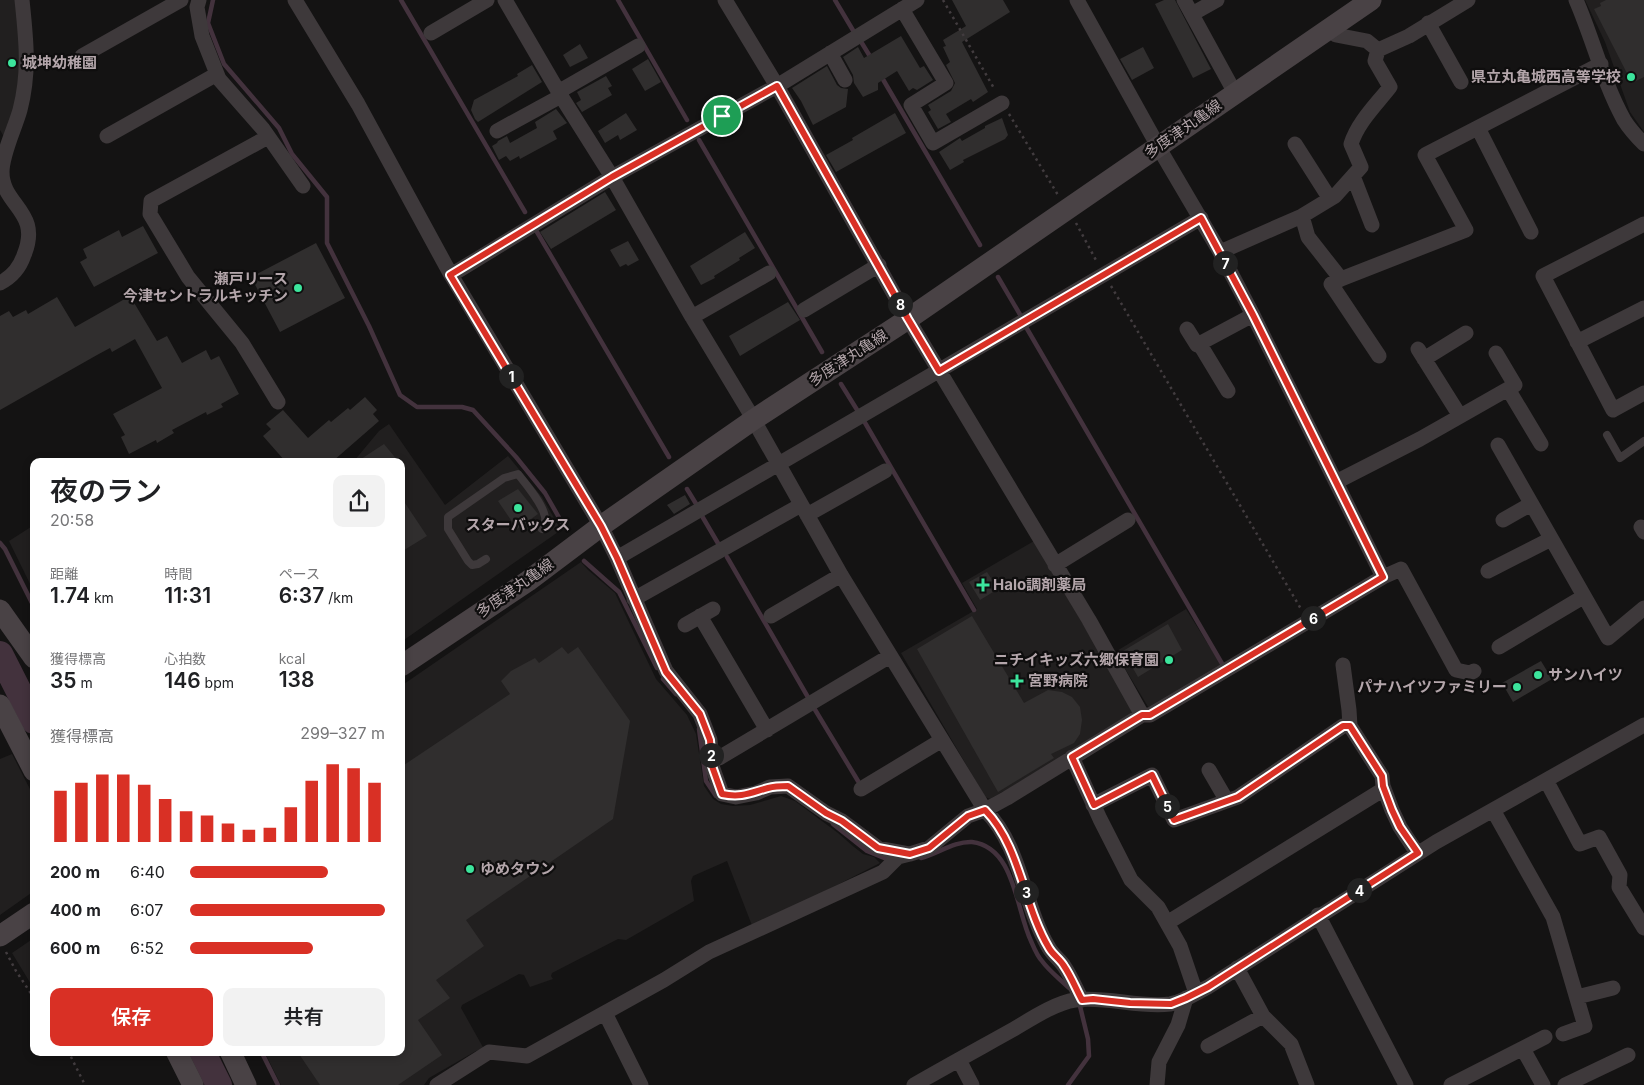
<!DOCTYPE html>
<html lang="ja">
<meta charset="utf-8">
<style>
:root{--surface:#fff;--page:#f2f2f2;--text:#202124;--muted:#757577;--accent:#d93025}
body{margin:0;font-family:Inter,"Noto Sans JP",sans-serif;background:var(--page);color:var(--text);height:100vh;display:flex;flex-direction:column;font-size:19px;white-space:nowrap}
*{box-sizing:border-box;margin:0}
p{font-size:16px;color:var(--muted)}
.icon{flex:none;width:28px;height:28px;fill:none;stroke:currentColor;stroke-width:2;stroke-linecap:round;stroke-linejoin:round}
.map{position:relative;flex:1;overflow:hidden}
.panel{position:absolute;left:30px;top:458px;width:375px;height:598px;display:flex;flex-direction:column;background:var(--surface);border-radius:10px;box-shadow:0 2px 8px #0003}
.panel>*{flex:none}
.pin{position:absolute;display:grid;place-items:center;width:42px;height:42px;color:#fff;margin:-21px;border:2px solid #fff;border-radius:50%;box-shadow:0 1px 5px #0007}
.km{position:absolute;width:25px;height:25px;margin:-12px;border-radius:50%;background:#222;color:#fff;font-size:14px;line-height:25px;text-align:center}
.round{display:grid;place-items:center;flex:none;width:52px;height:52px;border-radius:10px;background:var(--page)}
.head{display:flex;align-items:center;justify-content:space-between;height:85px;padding:0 20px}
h1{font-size:28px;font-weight:600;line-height:38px}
.stats{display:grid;grid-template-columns:repeat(3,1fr);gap:8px;height:85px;padding:5px 20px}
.stats div{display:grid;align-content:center}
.stats b{font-size:21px;font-weight:600}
.stats small{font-size:14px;font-weight:400}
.stats p{font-size:14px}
.chart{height:140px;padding:10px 20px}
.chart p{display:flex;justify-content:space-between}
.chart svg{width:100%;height:90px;margin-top:5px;stroke:var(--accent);stroke-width:6}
.action{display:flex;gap:10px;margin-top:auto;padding:10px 20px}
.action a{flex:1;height:58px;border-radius:10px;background:var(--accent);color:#fff;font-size:20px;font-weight:600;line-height:58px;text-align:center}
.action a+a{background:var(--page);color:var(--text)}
ul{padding:0 20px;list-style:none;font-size:16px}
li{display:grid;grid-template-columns:80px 60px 1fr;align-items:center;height:38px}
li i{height:12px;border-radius:6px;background:var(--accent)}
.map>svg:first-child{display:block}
.built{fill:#211f1f}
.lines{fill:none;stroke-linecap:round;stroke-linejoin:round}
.stream{stroke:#43323d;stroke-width:4.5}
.river{stroke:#43323d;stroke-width:26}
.building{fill:#302e2e}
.path{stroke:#423c3f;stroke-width:2.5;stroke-dasharray:2.5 4;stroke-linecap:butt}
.lane{stroke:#3e393b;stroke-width:8}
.street{stroke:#3e393b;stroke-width:15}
.secondary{stroke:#494245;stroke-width:21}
.route-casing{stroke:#fff;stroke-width:10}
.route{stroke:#d93025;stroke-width:6}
.poi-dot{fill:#3ce49c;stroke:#0f0e0e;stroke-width:2}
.labels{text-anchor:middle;stroke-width:4.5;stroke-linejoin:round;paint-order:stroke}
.poi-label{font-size:15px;font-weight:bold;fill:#b4a6ab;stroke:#0f0e0e;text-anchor:start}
.street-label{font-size:15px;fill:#b4a6ab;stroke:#0f0e0e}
</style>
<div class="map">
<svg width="1644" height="1085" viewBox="0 0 1644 1085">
<rect width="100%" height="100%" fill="#141313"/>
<path class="built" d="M0,0H17L23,74L7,137L3,135L0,130Z
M1585,0H1644V132L1630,112L1605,42Z
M389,424L445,505L508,456L542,497L561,530L401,642V461H354L379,431Z
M34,525V592L9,541Z
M1034,541L1133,709L1131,718L990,799L985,797L901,653L977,609L962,583Z
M581,562L588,570L615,593L656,679L687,715L696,734L704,786L713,799L721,804L733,806L750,805L781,796L795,801L838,833L854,847L863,854L874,857L880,863L753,928L727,861L693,876L691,881L694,901L626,940L618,939L552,973L551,976L553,979L530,987L524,975L519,974L462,1005L461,1008L484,1049L476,1051L429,1078L424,1085H281L264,1051H401V686Z
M1186,609L1223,668L1150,710L1115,652Z
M12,754L34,797V891L0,915V759Z
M34,938V989L12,953Z"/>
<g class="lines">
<path class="stream" d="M213,0L208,23L224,64L279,128L292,154L327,197V243L369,326L400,395L417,407H462L473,410L516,457L545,493L565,528
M401,0L525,212
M618,0L687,120
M835,0L854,32
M860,40L871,58
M881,76L980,245
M699,140L822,352
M537,232L669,457
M998,277L1022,318
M1026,327L1224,667
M841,384L859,413
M864,421L974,610
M687,489L698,507
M702,516L719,545
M0,543L5,549L34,607
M727,557L809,699
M584,561L619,592L657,668
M663,679L676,694
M814,708L858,781
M699,729L706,781L716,796
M833,824L867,851L889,860
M921,858C937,854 955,841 972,842C1015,847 1016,910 1031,941C1034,948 1037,956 1042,961C1049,971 1060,979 1069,988
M261,1051L278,1085
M1068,1085L1089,1056L1088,1039L1079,1002"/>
<path class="river" d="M0,654L34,721
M202,1051L219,1085"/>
</g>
<path class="building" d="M952,0H1003L1010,12L962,42L988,92L973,102L971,99L946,114L951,122L938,129L928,112L931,110L928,105L951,91L955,83L946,65L950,62L943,47L946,46L943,40L966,26Z
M1164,0H1175L1211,69L1193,78L1155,4Z
M1606,0H1644V77L1632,83L1594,9L1601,6L1600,3Z
M901,36L920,68L924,66L933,80L917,90L913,88L909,91L897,71L878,83V90L863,97L854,83L853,75L843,57L858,47L864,58Z
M580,44L588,58L570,67L563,55Z
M1143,47L1154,68L1132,80L1120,59Z
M648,59L661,82L645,91L632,69Z
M532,65L542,82L478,122L475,119L471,110L474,100L518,76L517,74Z
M827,66L837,85L841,88L848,89L846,107L813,125L801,101L792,88Z
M606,76L612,86L608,88L612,95L582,112L576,103L581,100L577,92Z
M556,109L567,123L553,131L557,139L520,159L519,156L510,161L506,156L499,160L492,146L497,143L498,141L507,136L510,143L537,128L535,122Z
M626,113L637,130L620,140L618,135L605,143L598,131Z
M895,113L906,133L836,172L826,155L853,140L852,138Z
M1002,118L1008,135L1005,139L963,160L964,162L950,170L939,152L960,138L962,141L985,128V126Z
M605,192L616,210L551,249L540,232Z
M143,226L158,253L94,287L80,262L87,258L83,249L119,230L122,237Z
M745,232L755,248L739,258L740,260L714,276L715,278L701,285L690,266Z
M628,241L639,260L628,266L626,264L620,267L610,250Z
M316,243L345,298L280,332L251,277Z
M130,296L157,341L167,336L182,363L206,350L211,360L219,356L239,394L221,404L223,407L207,415L206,412L172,430L174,433L157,443L156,440L129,454L121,437L125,435L113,414L162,388L135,339L112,352L110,348L97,355L0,410V316L9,311L13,317L26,310L28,314L57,297L75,327Z
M788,302L800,320L740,356L729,336Z
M365,397L377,410L373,414L379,421L333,461H285L263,436L271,429L266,424L283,410L308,438L329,420L331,422L348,408L350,410Z
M384,444L398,461H358Z
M518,489L538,514L517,529L498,501Z
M685,495L690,504L674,514L667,505Z
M401,497L427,536L401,552Z
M987,572L998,589L980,600L969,582Z
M972,616L1024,703L1048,690L1062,692L1072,697L1080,707L1082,720L1080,734L1074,743L1051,754L1054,758L998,792L917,649Z
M1168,624L1182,650L1138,677L1123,651Z
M562,647L568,654L578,647L630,721L613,819L466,920L484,946L436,980L450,998L418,1020L442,1055L398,1085H320L297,1051H401V767L510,694L501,681L511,671L535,658L539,663Z
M1541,661L1552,679L1513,702L1502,683Z"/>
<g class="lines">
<path class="path" d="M943,0L995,90
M1009,114L1058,195
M1076,223L1097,262
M1111,286L1301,609
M6,952L16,971L34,998
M68,1051L85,1085"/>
<path class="lane" d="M1607,435L1620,458L1644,441
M486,559L478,564L472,565L468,561L448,529V517L504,478L518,474C526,484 543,504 545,517C546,521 544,525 542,529"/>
<path class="street" d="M199,0L197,7L202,36L219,79L263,129L303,186
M295,0L358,104L451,275L601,526L617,558L666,671L700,714L710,740L712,766L722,794L736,797L756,793L770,787L788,786L826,813L842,821L878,848L910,854L929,848L968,816L985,810L1007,798L1142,715H1150L1383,577L1401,569L1456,670L1470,673L1474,671
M505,0L561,96L612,177L692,317L748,410L841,575L985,810C1022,847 1023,905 1049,948C1053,955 1060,960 1064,966C1071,976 1076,989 1082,1000
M725,0L777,86L908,319L1089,620L1142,715
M1077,0L1163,155L1220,252L1253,315L1383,577
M1184,0L1235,93
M1576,0C1593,39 1603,82 1624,120C1629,128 1637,137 1644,144
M902,9L946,83L911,105L933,143L1002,103
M1192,14L1217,0
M1428,23L1461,82
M1330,28L1336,35L1367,41L1378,50
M431,33L487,0
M830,53L845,80
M82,56L181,0
M558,92L638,46
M1478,128L1531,232
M497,131L561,96
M107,136L217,74
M268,137L151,201L150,214L188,277L242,343L278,402
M1295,144L1330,199
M1353,176L1372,225
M1302,216L1308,237L1341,279L1331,284L1379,356
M1644,224L1543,276L1613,410L1644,393
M1220,252L1302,216L1335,196L1361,167L1351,144C1358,122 1376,105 1390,87L1375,61L1378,50L1409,36L1468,0
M451,275L612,177L777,86L917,0
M1341,279L1466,230L1425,155L1601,64
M0,283C12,277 20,267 24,255C42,211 2,206 2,172C2,154 15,128 20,110C30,72 26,38 22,0
M804,310L879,265
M692,317L769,273
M1187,329L1197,345L1253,315
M1577,342L1644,308
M1199,343L1228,391
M1418,349L1460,416
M1424,359L1466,333
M1508,389L1541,444
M1498,445L1608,638L1644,608
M1336,482L1420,439L1515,385L1496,353
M807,515L885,471
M1503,520L1531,504
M1641,527L1644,532
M617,558L1201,218
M1055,565L1128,520
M1488,571L1551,539
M634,599L801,505
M700,616L767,730
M771,616L841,575
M685,625L713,609
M1499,647L1583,597
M1343,665L1349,710L1350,726
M1072,757L1100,819L1131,880L1158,907L1180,946L1196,993
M719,758L890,656
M1209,770L1227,801
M1546,780L1580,844L1599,837L1620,875L1619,887L1644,928
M861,789L942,740
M1093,805L1152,775L1174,820L1238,797L1343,726H1350L1382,776L1383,786L1392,810L1400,827L1417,853
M1493,810L1553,917L1585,1026L1563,1034
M1318,915L1406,1085
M1167,923L1384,789
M1237,968L1263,1016L1291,1044L1307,1085
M1577,997L1613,988
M605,1013L641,1085
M1208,1046L1263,1016
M1523,1049L1543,1085
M959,1060L972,1085
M437,1085L489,1052L527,1056L664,980L709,952L883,872L898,857L910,854
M914,1085C947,1066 980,1048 1014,1029C1031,1019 1055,1003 1075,1000C1107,996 1139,1008 1170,1004C1183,1002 1196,993 1208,987L1436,842L1644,725
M1157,1085L1159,1062L1178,1025L1186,998
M1451,1085L1545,1037
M1565,1085L1628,1055"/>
<path class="secondary" d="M0,610L34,658
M401,666L528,581L601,526L753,420L908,319L1371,0
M0,705L34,771
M0,936L34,913
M176,1051L193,1085
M230,1051L246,1085"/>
</g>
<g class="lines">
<g class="route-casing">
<path id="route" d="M777,86L908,319L939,371L1201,218L1253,315L1383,577L1150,715H1142L1072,757L1094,805L1152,775L1174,820L1238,797L1343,726H1350L1382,776L1383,786L1392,810L1400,827L1418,853L1208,987L1186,998L1171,1004L1130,1003L1093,999L1082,1000C1076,989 1071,976 1064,966C1060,959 1053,955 1049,948C1023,905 1021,847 985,810L968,816L929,848L910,854L878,848L842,821L826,813L788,786C782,786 775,786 768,788C750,793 741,798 722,794L712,766L710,740L700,714L666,672L617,558L601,526L450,275L612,177Z"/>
</g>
<use href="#route" class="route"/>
</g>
<g class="poi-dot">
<circle cx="12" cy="63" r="5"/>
<circle cx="1631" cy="77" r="5"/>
<circle cx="298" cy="288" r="5"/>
<circle cx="518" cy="508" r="5"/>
<path d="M980.5 577.5h5v5h5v5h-5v5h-5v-5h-5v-5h5z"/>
<circle cx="1169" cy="660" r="5"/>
<circle cx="1538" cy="675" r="5"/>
<path d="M1014.5 673.5h5v5h5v5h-5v5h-5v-5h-5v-5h5z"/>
<circle cx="1517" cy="687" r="5"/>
<circle cx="470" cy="869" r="5"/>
</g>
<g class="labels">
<g class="poi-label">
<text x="22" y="68">城坤幼稚園</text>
<text x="1621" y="82" text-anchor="end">県立丸亀城西高等学校</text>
<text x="288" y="284" text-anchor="end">瀬戸リース<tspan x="288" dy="17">今津セントラルキッチン</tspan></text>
<text x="518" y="530" text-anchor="middle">スターバックス</text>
<text x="993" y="590">Halo調剤薬局</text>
<text x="1159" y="665" text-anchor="end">ニチイキッズ六郷保育園</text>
<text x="1548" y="680">サンハイツ</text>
<text x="1028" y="686">宮野病院</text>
<text x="1507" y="692" text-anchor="end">パナハイツファミリー</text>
<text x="480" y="874">ゆめタウン</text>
</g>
<g class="street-label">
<text transform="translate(1183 129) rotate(-35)" y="5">多度津丸亀線</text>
<text transform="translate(848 358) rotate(-33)" y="5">多度津丸亀線</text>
<text transform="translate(515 588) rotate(-35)" y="5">多度津丸亀線</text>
</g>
</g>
</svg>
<div class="pin" style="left:722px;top:116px;background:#1e9e55"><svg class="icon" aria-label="arrive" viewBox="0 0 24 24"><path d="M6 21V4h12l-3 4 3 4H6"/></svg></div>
<b class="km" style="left:511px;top:376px">1</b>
<b class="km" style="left:711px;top:755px">2</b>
<b class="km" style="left:1026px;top:892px">3</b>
<b class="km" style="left:1359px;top:890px">4</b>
<b class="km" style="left:1167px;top:806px">5</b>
<b class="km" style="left:1313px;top:618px">6</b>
<b class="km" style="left:1225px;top:263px">7</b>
<b class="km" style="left:900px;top:304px">8</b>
<section class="panel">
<div class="head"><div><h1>夜のラン</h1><p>20:58</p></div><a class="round"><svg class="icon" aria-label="share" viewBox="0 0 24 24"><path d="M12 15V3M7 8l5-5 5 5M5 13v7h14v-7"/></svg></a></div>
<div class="stats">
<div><p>距離</p><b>1.74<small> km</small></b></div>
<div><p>時間</p><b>11:31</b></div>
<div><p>ペース</p><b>6:37<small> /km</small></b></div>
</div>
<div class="stats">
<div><p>獲得標高</p><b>35<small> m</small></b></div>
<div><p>心拍数</p><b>146<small> bpm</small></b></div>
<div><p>kcal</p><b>138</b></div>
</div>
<div class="chart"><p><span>獲得標高</span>299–327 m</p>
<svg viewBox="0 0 160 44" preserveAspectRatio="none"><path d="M5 44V19M15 44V15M25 44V11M35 44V11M45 44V16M55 44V23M65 44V29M75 44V31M85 44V35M95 44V38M105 44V37M115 44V27M125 44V14M135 44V6M145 44V8M155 44V15"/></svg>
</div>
<ul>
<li><b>200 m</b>6:40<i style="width:71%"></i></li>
<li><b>400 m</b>6:07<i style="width:100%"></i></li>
<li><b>600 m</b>6:52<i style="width:63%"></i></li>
</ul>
<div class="action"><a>保存</a><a>共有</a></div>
</section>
</div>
